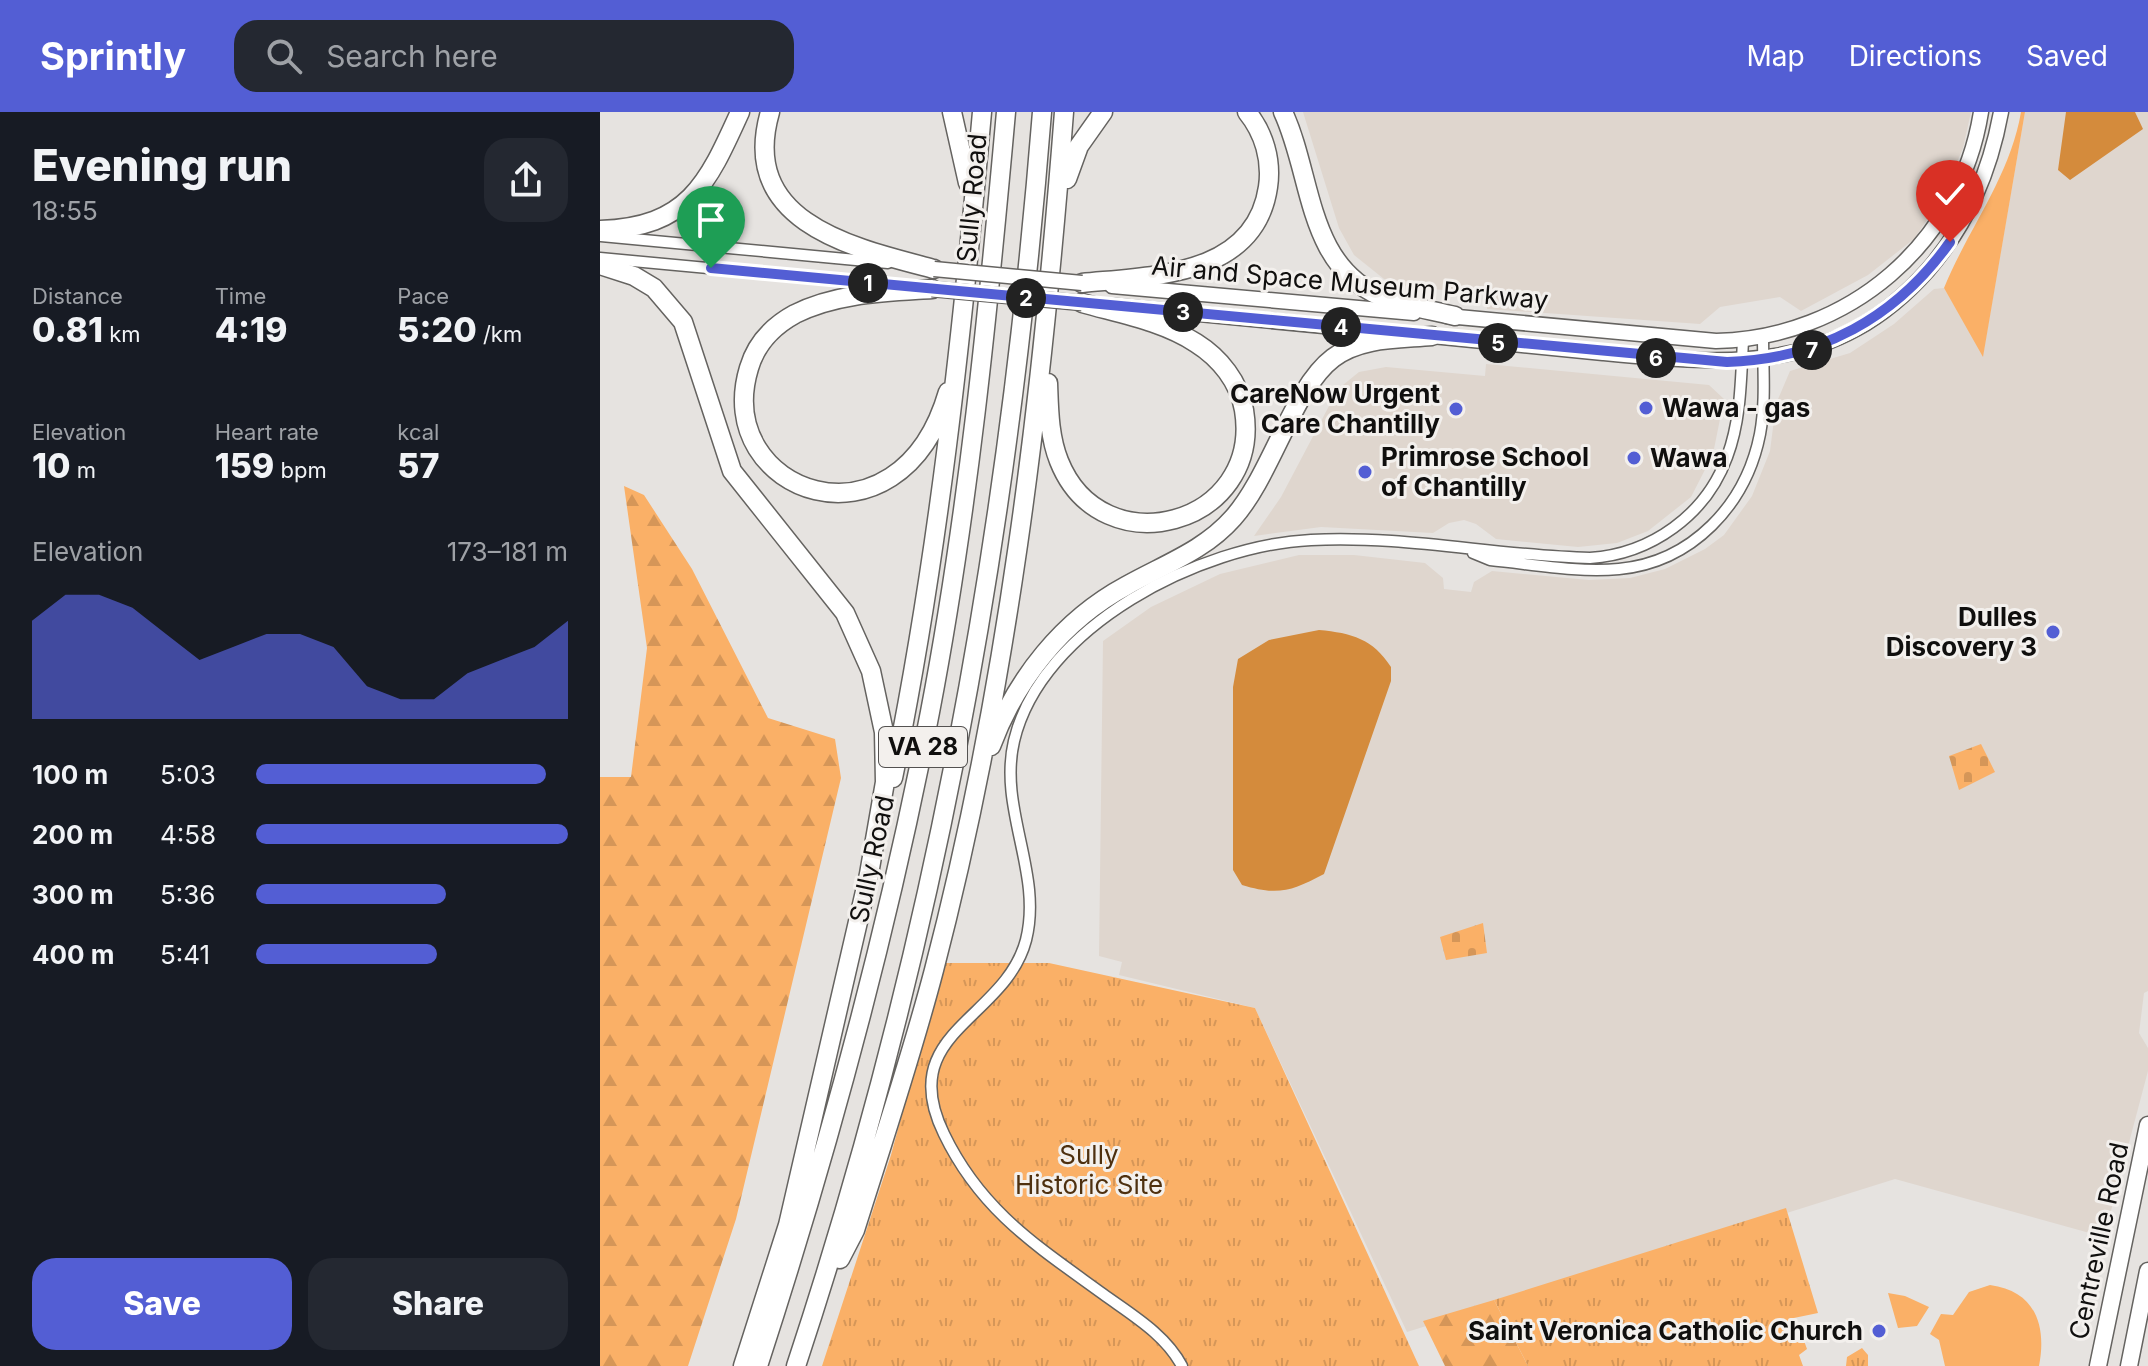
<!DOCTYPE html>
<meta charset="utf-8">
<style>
:root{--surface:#171b24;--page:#242831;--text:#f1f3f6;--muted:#9ea1a6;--accent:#535ed4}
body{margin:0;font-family:Inter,sans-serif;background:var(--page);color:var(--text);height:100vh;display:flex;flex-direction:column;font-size:30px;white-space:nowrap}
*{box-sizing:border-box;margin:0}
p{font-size:26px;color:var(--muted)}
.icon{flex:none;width:44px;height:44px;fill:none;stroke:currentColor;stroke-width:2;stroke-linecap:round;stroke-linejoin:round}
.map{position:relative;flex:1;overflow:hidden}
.sheet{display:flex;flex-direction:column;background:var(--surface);width:600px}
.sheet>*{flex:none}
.pin{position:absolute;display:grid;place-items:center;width:68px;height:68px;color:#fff;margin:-82px -34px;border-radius:50% 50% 50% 0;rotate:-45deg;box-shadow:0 0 8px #0007}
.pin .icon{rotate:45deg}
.km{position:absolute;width:40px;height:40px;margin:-20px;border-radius:50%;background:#222;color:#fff;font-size:22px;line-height:40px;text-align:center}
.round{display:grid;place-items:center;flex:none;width:84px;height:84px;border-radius:24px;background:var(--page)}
.summary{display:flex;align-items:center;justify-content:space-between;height:136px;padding:0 32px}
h1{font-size:44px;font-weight:800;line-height:60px}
.figures{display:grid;grid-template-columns:repeat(3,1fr);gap:12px;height:136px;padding:8px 32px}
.figures div{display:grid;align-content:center}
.figures b{font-size:34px;font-weight:800}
.figures small{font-size:22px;font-weight:400}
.figures p{font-size:22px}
.chart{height:224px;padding:16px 32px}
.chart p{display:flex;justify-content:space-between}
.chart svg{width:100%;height:144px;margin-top:8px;fill:var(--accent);opacity:.7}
.cta{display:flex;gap:16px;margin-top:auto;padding:16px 32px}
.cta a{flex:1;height:92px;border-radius:24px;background:var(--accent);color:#fff;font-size:32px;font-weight:800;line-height:92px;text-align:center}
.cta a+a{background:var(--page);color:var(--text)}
ul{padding:0 32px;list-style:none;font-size:26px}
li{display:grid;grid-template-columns:128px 96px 1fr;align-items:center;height:60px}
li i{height:20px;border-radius:10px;background:var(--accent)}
header{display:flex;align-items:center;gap:48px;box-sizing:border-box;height:112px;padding:0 40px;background:var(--accent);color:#fff}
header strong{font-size:38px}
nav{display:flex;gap:44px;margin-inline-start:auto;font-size:28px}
.search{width:560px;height:72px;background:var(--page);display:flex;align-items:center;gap:20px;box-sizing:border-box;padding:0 28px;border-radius:24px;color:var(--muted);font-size:30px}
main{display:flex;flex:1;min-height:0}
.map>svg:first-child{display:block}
.built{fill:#dfd6ce}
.grass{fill:#fab067}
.forest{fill:url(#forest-firs)}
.cemetery{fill:url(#cemetery-stones)}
.park{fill:url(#park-tufts)}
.water{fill:#d48b3c}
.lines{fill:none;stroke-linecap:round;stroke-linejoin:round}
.street-casing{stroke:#656360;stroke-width:13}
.secondary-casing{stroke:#656360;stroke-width:17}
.primary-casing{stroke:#656360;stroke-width:19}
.highway-casing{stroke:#656360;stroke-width:21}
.street{stroke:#fff;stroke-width:10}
.secondary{stroke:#fff;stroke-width:14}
.primary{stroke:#fff;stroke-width:16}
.highway{stroke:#fff;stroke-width:18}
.secondary-bridge-casing{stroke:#656360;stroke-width:17;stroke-linecap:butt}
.secondary-bridge{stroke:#fff;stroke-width:14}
.route-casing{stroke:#fff;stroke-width:16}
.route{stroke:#535ed4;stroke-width:10}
.poi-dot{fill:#535ed4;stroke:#f3f0ed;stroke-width:3}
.labels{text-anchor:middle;stroke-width:6;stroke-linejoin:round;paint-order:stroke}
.shield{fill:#f3f0ed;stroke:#545251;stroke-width:2}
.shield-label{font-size:24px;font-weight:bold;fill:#100f0e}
.street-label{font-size:26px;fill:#100f0e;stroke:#f3f0ed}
.poi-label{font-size:26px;font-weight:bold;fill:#100f0e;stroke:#f3f0ed;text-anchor:end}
.park-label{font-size:26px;fill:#4e300f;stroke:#f3f0ed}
</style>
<header>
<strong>Sprintly</strong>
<div class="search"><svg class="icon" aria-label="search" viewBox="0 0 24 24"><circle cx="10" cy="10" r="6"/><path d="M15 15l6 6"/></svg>Search here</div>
<nav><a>Map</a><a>Directions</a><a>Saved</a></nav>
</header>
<main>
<section class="sheet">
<div class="summary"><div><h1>Evening run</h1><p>18:55</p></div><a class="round"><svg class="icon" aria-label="share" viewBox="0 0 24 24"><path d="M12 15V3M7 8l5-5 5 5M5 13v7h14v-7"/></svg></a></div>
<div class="figures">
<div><p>Distance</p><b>0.81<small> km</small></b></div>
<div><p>Time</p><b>4:19</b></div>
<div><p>Pace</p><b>5:20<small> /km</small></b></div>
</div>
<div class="figures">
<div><p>Elevation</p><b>10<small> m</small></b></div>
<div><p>Heart rate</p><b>159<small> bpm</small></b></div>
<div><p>kcal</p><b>57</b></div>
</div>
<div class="chart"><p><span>Elevation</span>173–181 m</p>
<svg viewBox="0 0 160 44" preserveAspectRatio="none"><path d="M0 44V14L10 6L20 6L30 10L40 18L50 26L60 22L70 18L80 18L90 22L100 34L110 38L120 38L130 30L140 26L150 22L160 14V44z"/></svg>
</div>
<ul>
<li><b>100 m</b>5:03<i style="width:93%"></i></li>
<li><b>200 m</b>4:58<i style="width:100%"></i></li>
<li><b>300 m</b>5:36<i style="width:61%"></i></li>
<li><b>400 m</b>5:41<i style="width:58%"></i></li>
</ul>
<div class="cta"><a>Save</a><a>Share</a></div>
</section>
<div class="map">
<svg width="1548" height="1254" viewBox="0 0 1548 1254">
<defs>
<pattern id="forest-firs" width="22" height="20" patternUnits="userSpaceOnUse" patternTransform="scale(2)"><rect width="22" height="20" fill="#fab067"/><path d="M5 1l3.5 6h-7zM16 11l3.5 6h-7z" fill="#d59658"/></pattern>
<pattern id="cemetery-stones" width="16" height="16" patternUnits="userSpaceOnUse" patternTransform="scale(2)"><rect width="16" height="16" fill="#fab067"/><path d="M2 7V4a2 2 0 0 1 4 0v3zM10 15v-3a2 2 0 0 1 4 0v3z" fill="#d59658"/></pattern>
<pattern id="park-tufts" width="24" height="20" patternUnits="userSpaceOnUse" patternTransform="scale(2)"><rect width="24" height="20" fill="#fab067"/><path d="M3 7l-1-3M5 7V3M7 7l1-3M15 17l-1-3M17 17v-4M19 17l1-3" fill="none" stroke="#d59658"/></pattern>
</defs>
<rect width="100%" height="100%" fill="#e6e3e0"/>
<path class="built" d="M703,0H1371L1363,36L1343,84L1314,127L1268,163L1201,199L1180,185L1120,195L1100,212L887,197V182L809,175L784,167L754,143L739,116Z
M1425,0H1548V879L1544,881L1539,921L1548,936V959L1504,1125L1295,1067L807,1220L655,896L519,863L522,850L499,844L503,529L551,495L620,462L699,443H754L825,451L843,466L844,477L871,480L874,470L892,459L989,468L1030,466L1065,457L1105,437L1124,423L1152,384L1170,339L1176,292L1190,259L1250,241L1294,212L1334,177L1344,176L1383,243Z
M886,252L1109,273L1124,287L1113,342L1091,385L1048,419L1017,431L978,435L896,427L876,412L864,408L849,411L833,421L721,415L654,424L681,385L738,277L759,260L786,255L885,264Z"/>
<path class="grass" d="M1421,0H1425L1383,245L1344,176C1369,115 1410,65 1421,0Z
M1390,1173C1435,1179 1447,1213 1439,1254H1345L1339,1228L1330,1222L1341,1202L1353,1203L1369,1180Z
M1288,1181L1305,1184L1329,1195L1317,1214L1298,1216Z"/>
<path class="forest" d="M24,374L44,383L92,457L168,606L235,627L241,666L136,1107L88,1254H0V665H31L47,536Z
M894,1188L928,1254H845L823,1209Z"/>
<path class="cemetery" d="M1381,632L1395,660L1359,678L1349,644Z
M883,811L887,841L846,848L840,825Z"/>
<path class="park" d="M343,851H449L655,896L819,1254H222L291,1043Z
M1186,1096L1218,1201L1189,1207L1194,1226H1203L1207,1237L1199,1243L1203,1254H928L894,1188Z
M1262,1236L1268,1243V1254H1246L1247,1245Z"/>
<path class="water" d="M1466,0H1535L1543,17L1470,68L1458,58Z
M719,518C752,521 773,527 791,555V569L724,762C692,779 678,784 642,773L633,758V575L638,547L669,528Z"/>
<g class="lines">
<g class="street-casing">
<path id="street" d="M1,124L288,151
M0,146L289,173
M873,441L890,448C932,452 977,461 1019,457C1092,450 1146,393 1160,322C1166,290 1163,257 1163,224
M582,1254C565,1222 532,1203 503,1182C437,1134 381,1099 344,1022C294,920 405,908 426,828C443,761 398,697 414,629C441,514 601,433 711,428C804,423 897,444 990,446C1051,442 1106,403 1127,345C1141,308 1141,267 1143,228"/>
</g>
<g class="secondary-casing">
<path id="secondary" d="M512,174L814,201
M515,194L797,221
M847,204L1116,229C1248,226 1360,132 1381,0
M822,223C882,229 943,235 1003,241C1131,253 1235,263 1328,158C1368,111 1390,60 1401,0"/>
</g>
<g class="primary-casing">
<path id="primary" d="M1498,1254L1548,1013
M1529,1254L1548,1159"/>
</g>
<g class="highway-casing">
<path id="highway" d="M170,0C138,111 254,136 334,157
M352,0L368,71
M683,0C713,64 706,153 782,185C805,194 831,198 855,204
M467,67L479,34L503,0
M0,118C88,115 107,73 140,0
M0,153L34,164L54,176L83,210L132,359L245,501L271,559L284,620L285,670L269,762L188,1113L143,1254
M482,171C551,164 655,165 668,75C672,48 664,21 647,0
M332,177C286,180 236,181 195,202C173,214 156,232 149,256C111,381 299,449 348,280
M448,271C449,297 449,324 459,349C502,457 663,413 644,298C639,270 620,246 596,231C562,209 521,202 482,191
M391,634C416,567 463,508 526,474C563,453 604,439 633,406C671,364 693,276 733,246C761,225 799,227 832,224
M293,666C338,446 362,224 382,0
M240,1147L255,1118C282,1032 311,946 334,858C407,578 442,288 464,0
M158,1254C228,1039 287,822 330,600C368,402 388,201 406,0
M196,1254C332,844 408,430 442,0"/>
</g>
<use href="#street" class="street"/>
<use href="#secondary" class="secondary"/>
<use href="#primary" class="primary"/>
<use href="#highway" class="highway"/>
<g class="secondary-bridge-casing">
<path id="secondary-bridge" d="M334,157L482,171
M332,177L482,191"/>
</g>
<use href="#secondary-bridge" class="secondary-bridge"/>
</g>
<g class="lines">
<g class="route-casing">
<path id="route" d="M111,156L1127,250C1220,247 1296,206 1350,130"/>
</g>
<use href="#route" class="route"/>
</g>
<g class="poi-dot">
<circle cx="1046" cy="296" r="8"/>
<circle cx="856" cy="297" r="8"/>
<circle cx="1034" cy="346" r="8"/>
<circle cx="765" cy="360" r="8"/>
<circle cx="1453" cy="520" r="8"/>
<circle cx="1279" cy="1219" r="8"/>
</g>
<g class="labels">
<rect class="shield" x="279" y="615" width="88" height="40" rx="6"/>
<g class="shield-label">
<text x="323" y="643">VA 28</text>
</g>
<g class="street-label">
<text transform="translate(372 86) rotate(-85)" y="9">Sully Road</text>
<text transform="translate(750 171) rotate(5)" y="9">Air and Space Museum Parkway</text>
<text transform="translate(272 747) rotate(-78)" y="9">Sully Road</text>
<text transform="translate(1499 1129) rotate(-78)" y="9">Centreville Road</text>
</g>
<g class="poi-label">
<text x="840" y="291">CareNow Urgent<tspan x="840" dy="30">Care Chantilly</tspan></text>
<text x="1062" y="305" text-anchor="start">Wawa - gas</text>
<text x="781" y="354" text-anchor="start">Primrose School<tspan x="781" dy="30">of Chantilly</tspan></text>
<text x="1050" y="355" text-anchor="start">Wawa</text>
<text x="1437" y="514">Dulles<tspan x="1437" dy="30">Discovery 3</tspan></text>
<text x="1263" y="1228">Saint Veronica Catholic Church</text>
</g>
<g class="park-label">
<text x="489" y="1052">Sully<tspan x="489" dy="30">Historic Site</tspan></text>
</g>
</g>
</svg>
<div class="pin" style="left:111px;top:156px;background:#1e9e55"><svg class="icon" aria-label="arrive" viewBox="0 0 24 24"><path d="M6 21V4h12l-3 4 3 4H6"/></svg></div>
<div class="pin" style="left:1350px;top:130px;background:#d93025"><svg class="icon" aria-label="check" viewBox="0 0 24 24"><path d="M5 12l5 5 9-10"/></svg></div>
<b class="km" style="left:268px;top:171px">1</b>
<b class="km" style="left:426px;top:186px">2</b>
<b class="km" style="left:583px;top:200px">3</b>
<b class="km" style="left:741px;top:215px">4</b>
<b class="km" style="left:898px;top:231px">5</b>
<b class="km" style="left:1056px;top:246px">6</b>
<b class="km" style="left:1212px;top:238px">7</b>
</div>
</main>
